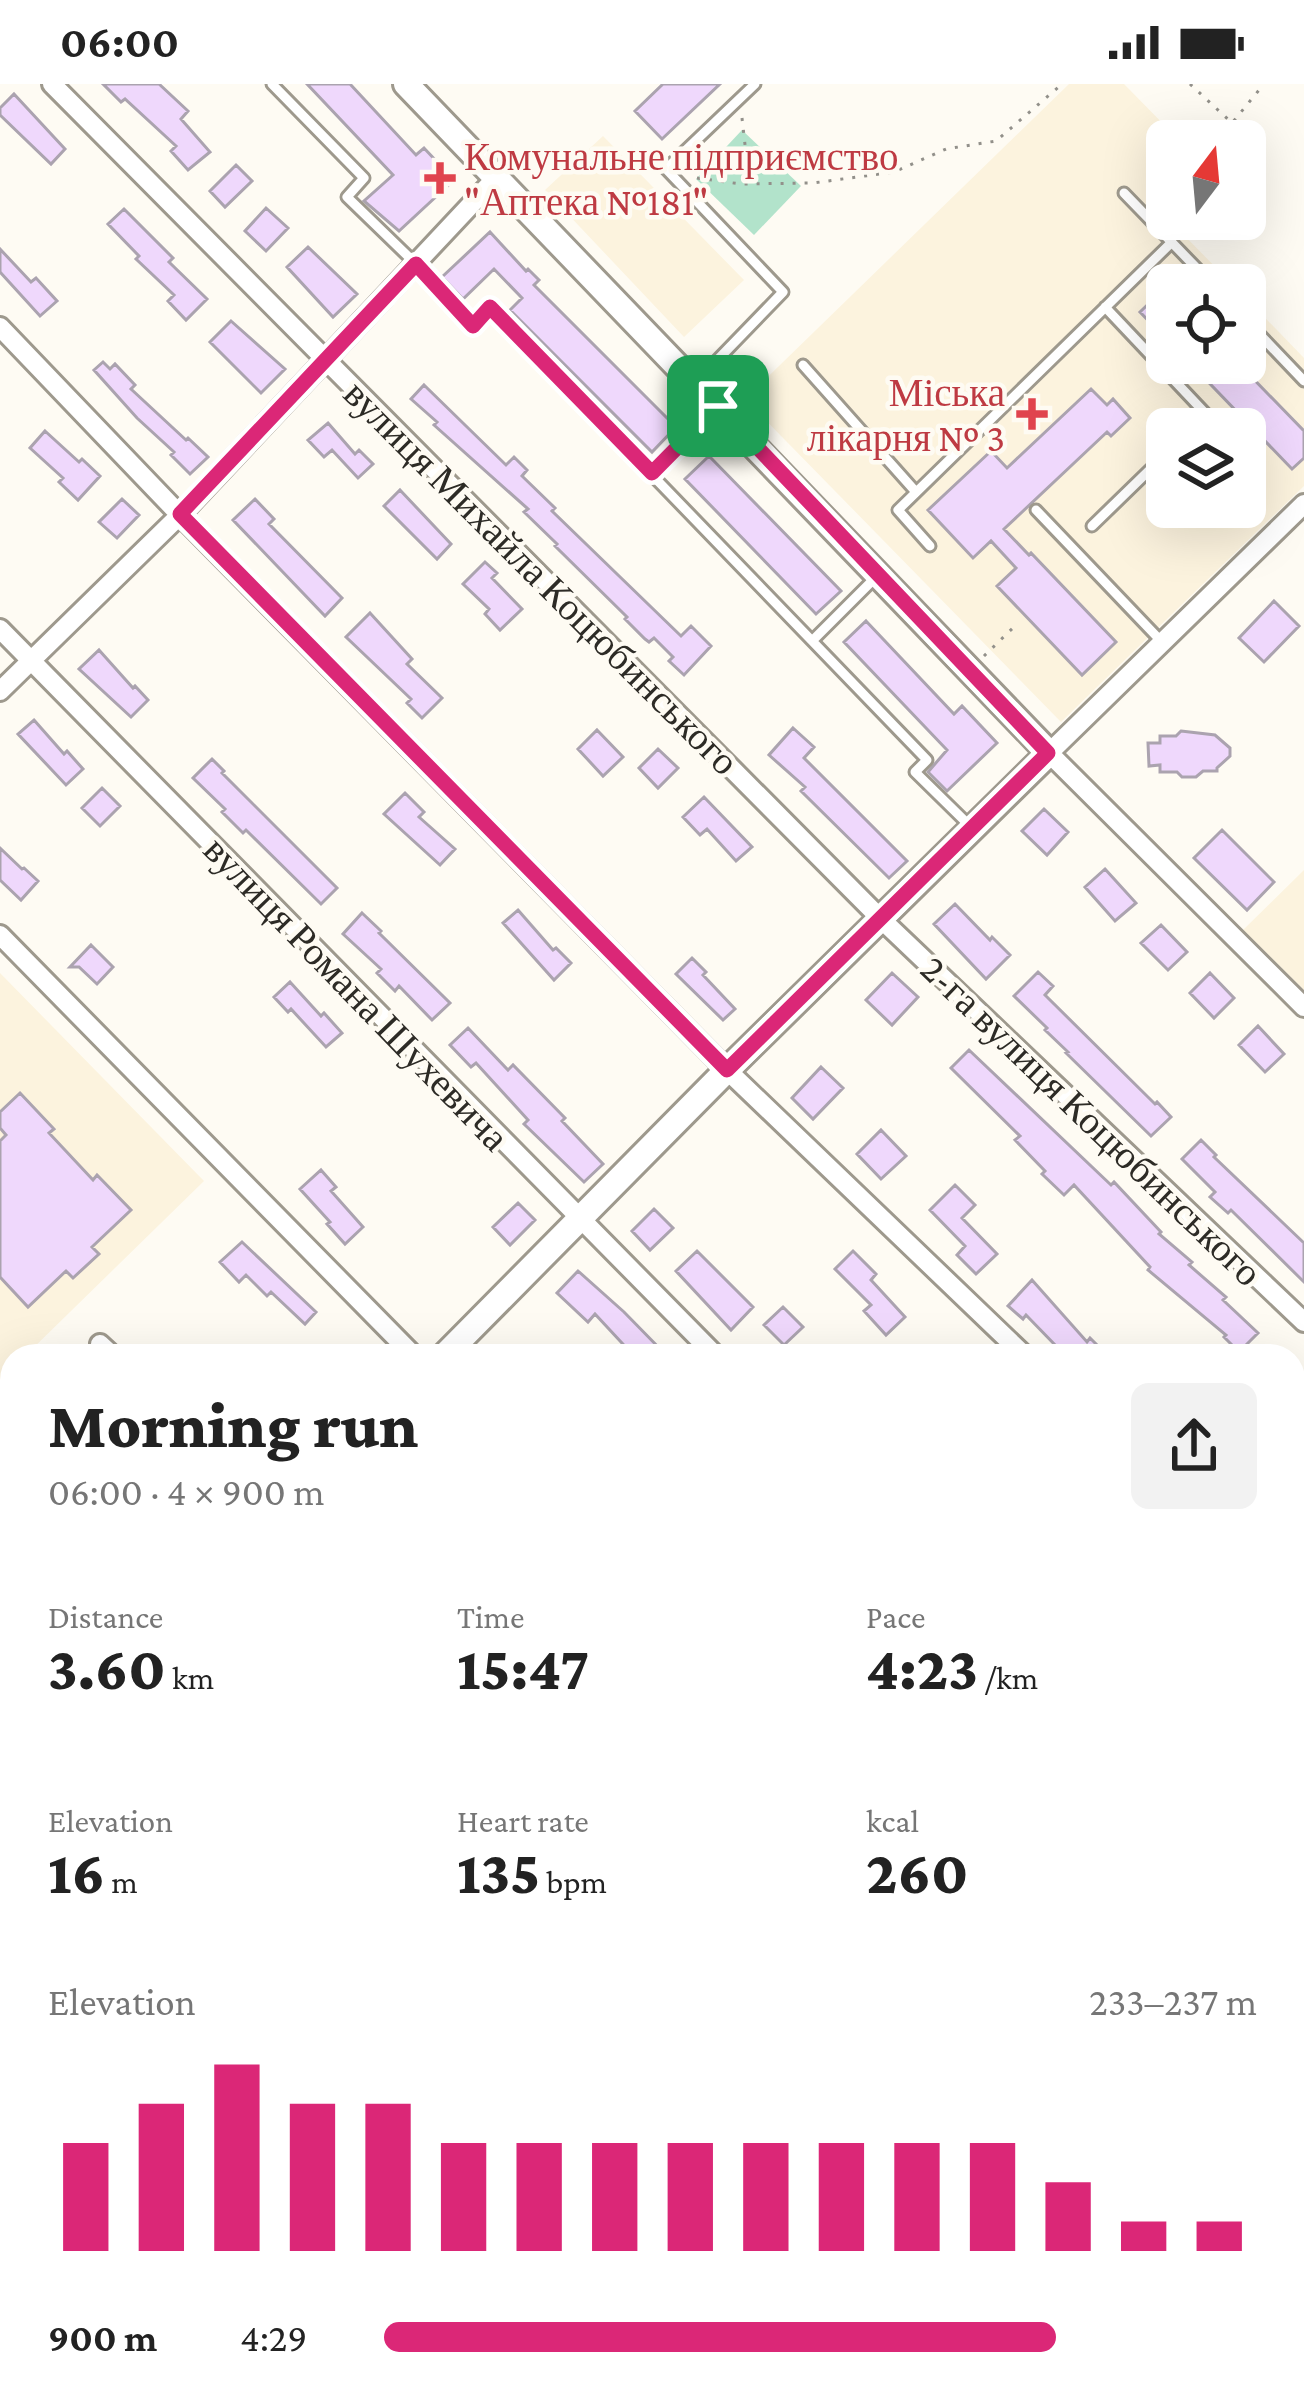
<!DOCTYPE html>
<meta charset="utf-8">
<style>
:root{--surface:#fff;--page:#f2f2f2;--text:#222;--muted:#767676;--accent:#db2777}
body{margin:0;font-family:"Crimson Pro",serif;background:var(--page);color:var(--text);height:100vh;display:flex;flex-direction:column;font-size:45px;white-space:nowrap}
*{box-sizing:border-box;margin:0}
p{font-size:39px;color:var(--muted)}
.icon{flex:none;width:66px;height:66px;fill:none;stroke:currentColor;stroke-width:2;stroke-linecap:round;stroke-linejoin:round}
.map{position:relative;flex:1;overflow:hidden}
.drawer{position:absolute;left:0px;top:1260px;width:1305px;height:1065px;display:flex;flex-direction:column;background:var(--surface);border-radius:36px 36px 0 0;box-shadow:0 12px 48px #0002}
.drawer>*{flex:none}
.needle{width:78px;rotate:16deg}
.tools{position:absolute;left:1146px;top:36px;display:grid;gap:24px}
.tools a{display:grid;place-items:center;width:120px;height:120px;border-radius:18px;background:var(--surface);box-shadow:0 12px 48px #0002;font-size:60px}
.pin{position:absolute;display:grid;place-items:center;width:102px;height:102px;color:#fff;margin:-51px;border-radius:24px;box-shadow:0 6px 18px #0006}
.round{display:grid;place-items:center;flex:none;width:126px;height:126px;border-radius:18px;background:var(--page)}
.head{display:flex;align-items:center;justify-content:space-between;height:204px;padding:0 48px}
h1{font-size:66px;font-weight:800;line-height:90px}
.metrics{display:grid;grid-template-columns:repeat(3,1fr);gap:18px;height:204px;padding:12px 48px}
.metrics div{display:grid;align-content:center}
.metrics b{font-size:60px;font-weight:800}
.metrics small{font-size:33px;font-weight:400}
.metrics p{font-size:33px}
.chart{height:336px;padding:24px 48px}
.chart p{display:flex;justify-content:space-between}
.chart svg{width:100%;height:216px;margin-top:12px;stroke:var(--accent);stroke-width:6}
ul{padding:0 48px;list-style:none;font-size:39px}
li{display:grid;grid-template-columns:192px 144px 1fr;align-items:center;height:90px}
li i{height:30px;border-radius:15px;background:var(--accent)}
.status{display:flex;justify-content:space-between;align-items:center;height:84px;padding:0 60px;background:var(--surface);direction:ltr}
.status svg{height:33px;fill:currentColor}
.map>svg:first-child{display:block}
.built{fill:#fcf3de;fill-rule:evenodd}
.green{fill:#b2e3cb}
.building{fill:#efd8fc;stroke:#aba3af;stroke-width:3}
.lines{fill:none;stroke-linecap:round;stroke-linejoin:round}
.service-casing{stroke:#9e998d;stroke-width:15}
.minor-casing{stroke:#9e998d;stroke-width:24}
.tertiary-casing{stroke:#9e998d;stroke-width:30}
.path{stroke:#92908a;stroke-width:3;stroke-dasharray:3 9;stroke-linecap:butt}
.service{stroke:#fff;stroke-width:9}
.minor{stroke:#fff;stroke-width:18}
.tertiary{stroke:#fff;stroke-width:24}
.route-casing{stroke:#fff;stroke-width:24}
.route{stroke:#db2777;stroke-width:15}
.health-dot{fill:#e0444e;stroke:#fefbf3;stroke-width:4.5}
.labels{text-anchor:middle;stroke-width:9;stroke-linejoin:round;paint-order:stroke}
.health-label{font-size:39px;fill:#be3a42;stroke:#fefbf3;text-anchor:start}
.street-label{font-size:39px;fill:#2d2b26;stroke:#fefbf3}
</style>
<div class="status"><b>06:00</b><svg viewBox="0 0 49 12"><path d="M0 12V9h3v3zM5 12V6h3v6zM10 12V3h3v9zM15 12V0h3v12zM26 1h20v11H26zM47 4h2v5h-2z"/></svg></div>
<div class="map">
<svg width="1304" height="2323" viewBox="0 0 1304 2323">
<rect width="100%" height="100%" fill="#fefbf3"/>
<path class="built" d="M1069,0H1124L1180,57H1167V135H1183L1176,143L1233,201H1167V279H1245V213L1304,274V402L1061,638L745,315ZM1167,345H1245V423H1167Z
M603,52L744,196L684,253L545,106Z
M1304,786V906L1243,846Z
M0,889L204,1097L25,1272H12V1284L0,1296Z
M1293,2286L1304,2296V2323H1168L1157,2313H1293Z"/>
<path class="green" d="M742,46L801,102L754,151L696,95Z"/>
<path class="building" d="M103,0H159L188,27L181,35L210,68L188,86L171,67L176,62L125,15L121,18Z
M307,0H350L416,71L424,64L454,96L399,147L364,117L393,91Z
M663,0H720L662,55L635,27Z
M14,10L65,65L51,80L0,31V24Z
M236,81L252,97L225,123L210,107Z
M266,124L288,144L266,167L245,147Z
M124,125L173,174L169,178L207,215L186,236L168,217L174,211L136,175L139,172L108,140Z
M490,148L526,187L528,185L539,196L534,201L676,343L652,368L510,226L522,214L494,185L463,215L442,193Z
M308,163L357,210L333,233L287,183Z
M0,165L31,198L36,194L57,217L40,232L0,188Z
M1167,202V256L1140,228Z
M231,237L285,285L261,309L210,258Z
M103,278L110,285L115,280L135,301L131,305L186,356L188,354L208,373L190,390L171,371L174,368L137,334L94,286Z
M1190,279H1238L1304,347V374L1292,385Z
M424,301L506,381L514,373L527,386L522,392L555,424L552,427L681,552L691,542L711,562L684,591L669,577L673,573L654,554L649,558L645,555L625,535L627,533L555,462L557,460L524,428L528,425L434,341L437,338L411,315Z
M1091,305L1107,321L1113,315L1130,334L1111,352L1107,348L1004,445L1029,471L1031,469L1116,558L1082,591L997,502L1016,484L991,457L973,474L928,426L991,367L1007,384Z
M328,339L355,370L359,366L373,380L358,394L332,366L324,373L308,356Z
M45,347L79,378L82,375L100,392L78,416L59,398L63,394L30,364Z
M709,372L841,507L816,530L685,395Z
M400,406L451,460L437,475L384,422Z
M122,415L139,431L117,454L99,438Z
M255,415L274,435L269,440L342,514L325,532L233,436Z
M485,478L497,489L492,494L522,525L500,546L485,530L489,525L463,500Z
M1274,517L1299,542L1264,578L1239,554Z
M370,529L412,575L407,580L442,614L422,634L407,619L411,615L346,553Z
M866,537L954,630L962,622L997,659L947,707L928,688L947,666L844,558Z
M99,566L133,604L135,602L148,616L131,633L79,585Z
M34,636L64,670L67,667L83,685L66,701L18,650Z
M793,644L814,663L804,674L907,777L889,794L801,707L805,703L769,671Z
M597,646L623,673L603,692L578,665Z
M1181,647L1215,651L1230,664V672L1217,684V687H1203L1196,693H1182L1177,688H1160V681L1149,682L1148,659H1160V652H1176Z
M658,665L678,684L658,704L639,684Z
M212,675L224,687L222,689L337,804L321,820L246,746L243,749L222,728L225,725L193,694Z
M102,704L120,722L100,742L82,724Z
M405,709L424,728L419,733L455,765L440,781L384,730Z
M704,713L752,763L736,777L707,745L700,751L683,733Z
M1044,725L1068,748L1047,771L1022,747Z
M1222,746L1274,798L1247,826L1194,774Z
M0,764L22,785L24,784L38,797L21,816L0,796Z
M1105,785L1136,819L1115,837L1085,803Z
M955,820L990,856L992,853L1010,871L986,895L934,840Z
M518,826L553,866L556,864L571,879L554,896L503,839Z
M362,829L381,847L379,849L450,919L432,936L399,902L395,907L377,889L381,885L343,850Z
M1161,841L1187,868L1168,886L1141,859Z
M91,861L113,883L97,900L79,883H70Z
M692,874L706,888L703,891L735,925L723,936L676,890Z
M1038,888L1053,902L1045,911L1155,1020L1157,1018L1171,1033L1151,1052L1066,969L1068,968L1045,946L1047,944L1014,912Z
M892,889L918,913L892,941L866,916Z
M1210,889L1234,914L1214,934L1190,909Z
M290,898L321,932L324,929L342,949L326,963L291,925L288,928L274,913Z
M1258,942L1284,970L1265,988L1239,961Z
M468,944L508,986L513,981L565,1034L562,1037L603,1080L584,1098L524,1040L528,1036L476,979L471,983L450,961Z
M969,966L1111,1101L1114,1098L1161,1148L1159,1150L1192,1178L1189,1181L1226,1213L1223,1216L1258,1249L1239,1268L1224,1253L1226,1251L1148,1186L1150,1183L1074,1101L1064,1111L1042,1090L1045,1087L1015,1056L1020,1052L951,984Z
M821,983L843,1004L813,1035L792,1014Z
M20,1009L54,1045L49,1049L93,1096L97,1091L131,1126L92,1163L99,1170L73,1194L66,1187L28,1223L0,1193V1057L6,1051L0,1044V1028Z
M881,1046L906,1072L881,1095L857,1070Z
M1201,1056L1216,1071L1214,1073L1304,1159V1198L1231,1126L1228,1129L1210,1113L1215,1108L1182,1075Z
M321,1086L336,1103L331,1107L363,1143L345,1160L327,1140L330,1138L300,1105Z
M955,1101L975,1121L962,1134L997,1170L976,1190L957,1171L965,1162L930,1126Z
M518,1119L535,1136L510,1161L493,1143Z
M654,1125L673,1144L650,1166L632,1147Z
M242,1158L316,1228L305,1240L271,1208L267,1212L246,1191L239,1198L220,1178Z
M697,1167L753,1223L731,1246L676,1187Z
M853,1167L876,1190L871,1196L905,1233L886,1251L864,1227L871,1221L835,1185Z
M578,1187L624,1228L667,1272H634L595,1230L588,1238L557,1209Z
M1032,1196L1087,1258L1090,1254L1108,1272H1072L1063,1262L1059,1265L1026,1231L1023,1235L1008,1222Z
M783,1223L803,1243L784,1261L764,1241Z"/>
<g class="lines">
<g class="service-casing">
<path id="service" d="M272,0L364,94L347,113L416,180L473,242L490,223L927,676L915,688L972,744
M1124,109L1213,201
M1105,223L1206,330L1191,345
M1245,235L1304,297
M803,281L916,408
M696,298L783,208L666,85L755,0
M652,389L714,326
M1036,426L1161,557
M1092,442L1167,369
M930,462L898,426L1172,158
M813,556L875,494
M1236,2313L1248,2323"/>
</g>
<g class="minor-casing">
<path id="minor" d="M52,0L880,834L1304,1238
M0,243L180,431L727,986L1025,1272
M1304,420L1049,669L1304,923
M0,545L716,1272
M0,607L180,431L495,95
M0,851L414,1272
M100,1260L113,1272
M0,1438L12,1450
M1293,1529L1304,1539
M0,1781L12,1793
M1293,1822L1304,1833
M1293,2106L1304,2117
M568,2313L580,2323
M901,2313L914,2323
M669,2323L680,2313"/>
</g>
<g class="tertiary-casing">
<path id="tertiary" d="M406,0L1049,669L727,986L444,1272
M0,1723L12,1711
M0,2081L12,2093
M235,2313L245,2323"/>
</g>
<path class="path" d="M1190,0L1232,39L1264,0
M742,34L749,96
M1225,57L1232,41
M697,94L741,100L813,99L894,88L946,65L996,57L1062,0
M1236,135L1237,142
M984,572L1018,539
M1293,1716L1304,1704"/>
<use href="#service" class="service"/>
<use href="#minor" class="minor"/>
<use href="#tertiary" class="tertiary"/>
</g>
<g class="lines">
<g class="route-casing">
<path id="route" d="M416,180L473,242L490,223L652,389L718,322L1048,669L727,986L180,430Z"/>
</g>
<use href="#route" class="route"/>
</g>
<g class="health-dot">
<path d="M434 76h12v12h12v12h-12v12h-12v-12h-12v-12h12z"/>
<path d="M1026 312h12v12h12v12h-12v12h-12v-12h-12v-12h12z"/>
</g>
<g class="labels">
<g class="health-label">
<text x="464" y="86">Комунальне підприємство<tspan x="464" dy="45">"Аптека №181"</tspan></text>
<text x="1005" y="322" text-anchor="end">Міська<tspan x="1005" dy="45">лікарня № 3</tspan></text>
</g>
<g class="street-label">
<text transform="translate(542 493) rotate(45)" y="14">вулиця Михайла Коцюбинського</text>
<text transform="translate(357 909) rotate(46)" y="14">вулиця Романа Шухевича</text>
<text transform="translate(1092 1036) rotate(44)" y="14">2-га вулиця Коцюбинського</text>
</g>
</g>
</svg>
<div class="tools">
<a><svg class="needle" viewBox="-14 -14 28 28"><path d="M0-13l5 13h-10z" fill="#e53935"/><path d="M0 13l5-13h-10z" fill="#767676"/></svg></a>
<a><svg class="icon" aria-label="locate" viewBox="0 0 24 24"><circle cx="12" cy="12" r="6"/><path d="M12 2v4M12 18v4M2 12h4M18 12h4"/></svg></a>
<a><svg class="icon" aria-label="layers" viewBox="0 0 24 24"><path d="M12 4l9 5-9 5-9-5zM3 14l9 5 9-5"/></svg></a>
</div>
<div class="pin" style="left:718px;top:322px;background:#1e9e55"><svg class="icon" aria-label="arrive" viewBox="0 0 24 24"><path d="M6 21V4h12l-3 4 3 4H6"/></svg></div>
<section class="drawer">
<div class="head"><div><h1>Morning run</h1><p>06:00 · 4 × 900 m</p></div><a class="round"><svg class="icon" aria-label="share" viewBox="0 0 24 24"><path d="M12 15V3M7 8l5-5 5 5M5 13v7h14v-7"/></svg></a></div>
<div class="metrics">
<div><p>Distance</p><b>3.60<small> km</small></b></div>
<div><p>Time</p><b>15:47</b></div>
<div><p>Pace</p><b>4:23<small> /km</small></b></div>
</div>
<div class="metrics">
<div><p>Elevation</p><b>16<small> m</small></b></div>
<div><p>Heart rate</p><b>135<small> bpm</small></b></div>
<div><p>kcal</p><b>260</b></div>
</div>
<div class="chart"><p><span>Elevation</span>233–237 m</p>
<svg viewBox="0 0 160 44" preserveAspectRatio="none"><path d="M5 44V22M15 44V14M25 44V6M35 44V14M45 44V14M55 44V22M65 44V22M75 44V22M85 44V22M95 44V22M105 44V22M115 44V22M125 44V22M135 44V30M145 44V38M155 44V38"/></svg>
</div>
<ul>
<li><b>900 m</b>4:29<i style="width:77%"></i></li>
</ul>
</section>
</div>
